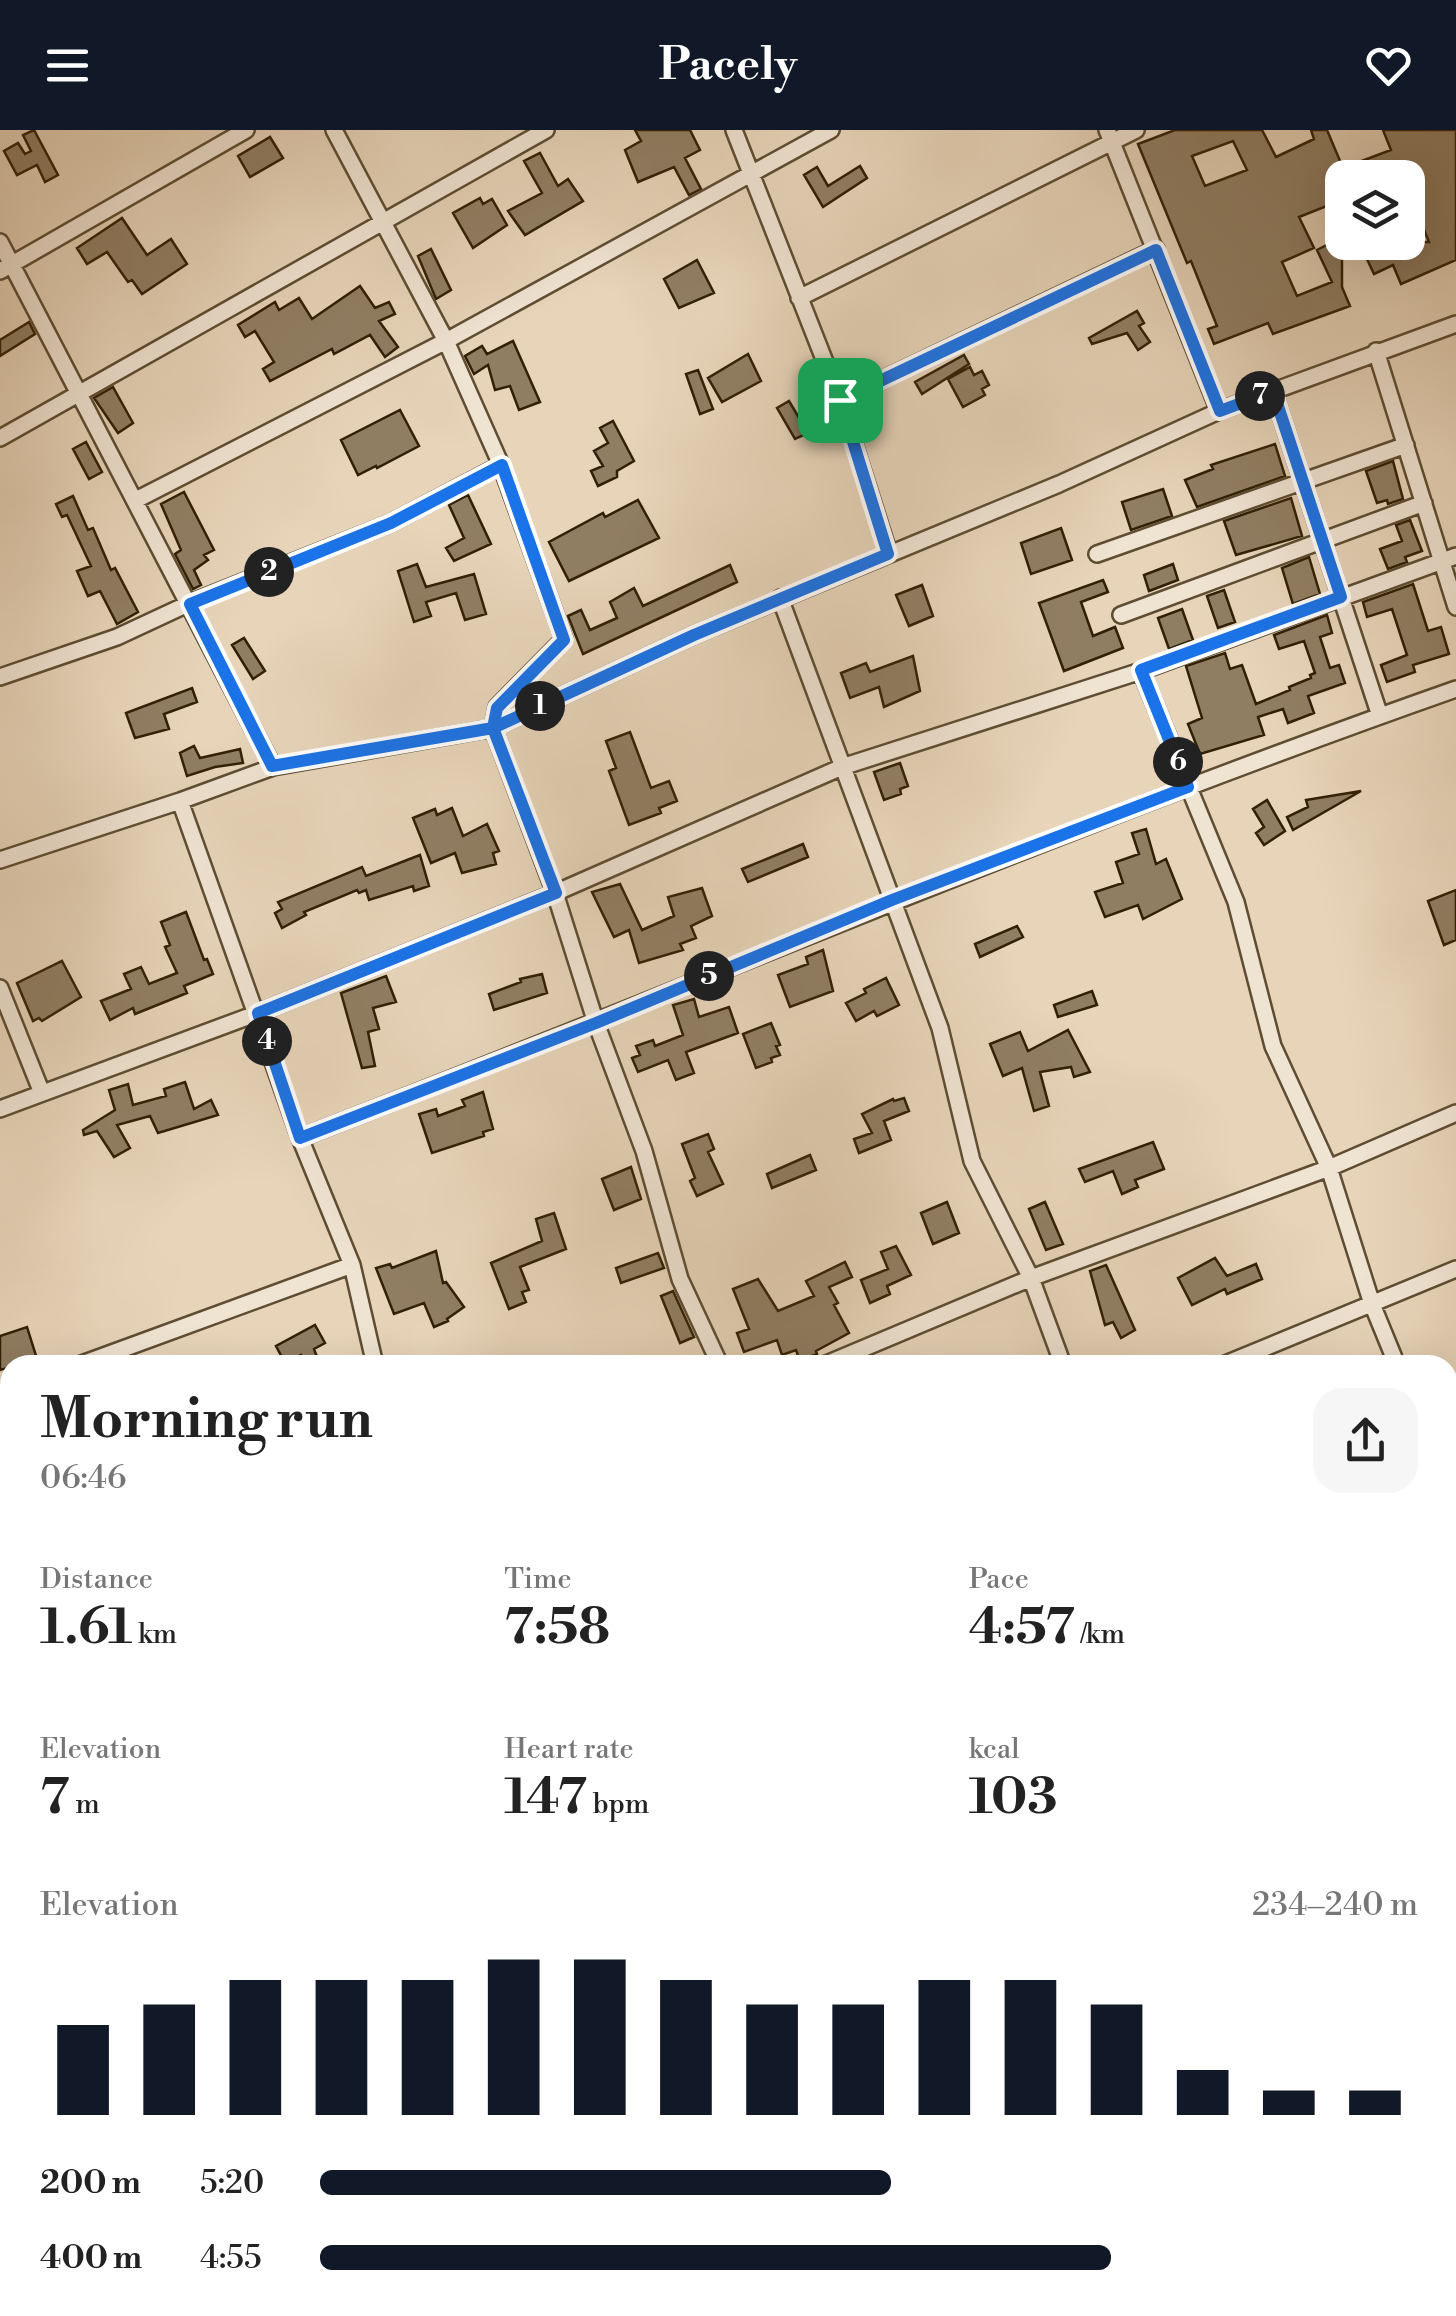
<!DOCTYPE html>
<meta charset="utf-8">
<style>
:root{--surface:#fff;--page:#f6f6f6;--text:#222;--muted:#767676;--accent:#111827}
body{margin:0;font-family:"Libre Bodoni",serif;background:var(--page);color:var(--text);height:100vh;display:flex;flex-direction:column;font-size:38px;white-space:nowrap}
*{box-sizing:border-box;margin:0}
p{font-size:32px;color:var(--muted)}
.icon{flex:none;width:55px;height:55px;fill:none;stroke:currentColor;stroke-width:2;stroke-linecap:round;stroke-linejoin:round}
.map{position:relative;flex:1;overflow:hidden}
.details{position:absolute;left:0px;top:1225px;width:1458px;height:962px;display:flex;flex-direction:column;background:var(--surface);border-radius:30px 30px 0 0;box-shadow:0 10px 40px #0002}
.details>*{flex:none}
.controls{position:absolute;left:1325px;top:30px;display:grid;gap:20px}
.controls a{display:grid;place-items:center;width:100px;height:100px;border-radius:20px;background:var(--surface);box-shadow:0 10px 40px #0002;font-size:50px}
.pin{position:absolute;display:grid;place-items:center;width:85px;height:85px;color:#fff;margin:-42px;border-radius:20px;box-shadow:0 5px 15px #0006}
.km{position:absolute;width:50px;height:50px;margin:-25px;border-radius:50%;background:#222;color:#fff;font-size:28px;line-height:50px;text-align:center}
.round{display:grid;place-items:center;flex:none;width:105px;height:105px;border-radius:30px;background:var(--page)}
.overview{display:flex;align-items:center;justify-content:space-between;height:170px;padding:0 40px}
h1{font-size:55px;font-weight:700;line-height:75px}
.metrics{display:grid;grid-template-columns:repeat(3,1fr);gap:15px;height:170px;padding:10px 40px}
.metrics div{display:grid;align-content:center}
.metrics b{font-size:50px;font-weight:700}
.metrics small{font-size:28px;font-weight:400}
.metrics p{font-size:28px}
.chart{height:280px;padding:20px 40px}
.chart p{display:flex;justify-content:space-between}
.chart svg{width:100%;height:180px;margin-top:10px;stroke:var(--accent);stroke-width:6}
ul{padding:0 40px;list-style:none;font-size:32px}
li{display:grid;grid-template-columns:160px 120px 1fr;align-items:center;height:75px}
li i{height:25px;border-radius:12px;background:var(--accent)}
header{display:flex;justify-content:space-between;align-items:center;height:130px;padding:0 40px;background:var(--accent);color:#fff;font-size:45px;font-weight:700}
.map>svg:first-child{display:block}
.building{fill:#907e63;stroke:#312005;stroke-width:2.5;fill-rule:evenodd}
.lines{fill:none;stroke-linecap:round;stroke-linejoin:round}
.street-casing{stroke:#5e4d32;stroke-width:20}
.path{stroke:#312005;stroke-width:4;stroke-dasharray:8 5;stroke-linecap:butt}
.street{stroke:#efe3d2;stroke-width:15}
.route-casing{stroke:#fff;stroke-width:20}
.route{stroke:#1a73e8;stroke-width:12}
</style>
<header><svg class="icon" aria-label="menu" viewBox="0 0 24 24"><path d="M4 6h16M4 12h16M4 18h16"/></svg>Pacely<svg class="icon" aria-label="heart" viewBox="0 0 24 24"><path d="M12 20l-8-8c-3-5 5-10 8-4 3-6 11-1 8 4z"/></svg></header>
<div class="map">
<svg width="1456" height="2186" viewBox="0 0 1456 2186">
<rect width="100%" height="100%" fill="#e7d4b9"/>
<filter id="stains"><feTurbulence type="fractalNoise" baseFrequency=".002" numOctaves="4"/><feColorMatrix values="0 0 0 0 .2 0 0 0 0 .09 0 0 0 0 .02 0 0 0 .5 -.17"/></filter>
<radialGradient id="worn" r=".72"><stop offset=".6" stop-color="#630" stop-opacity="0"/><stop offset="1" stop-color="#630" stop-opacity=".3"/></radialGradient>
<path class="building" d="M34,0L58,45L45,52L37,35L17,45L4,21L18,13L25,24L31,21L23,5Z
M635,0H690L700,20L685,28L701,59L689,65L674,37L638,52L625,20L641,11Z
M1175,0H1262L1276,27L1314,9L1311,0H1327L1343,38L1391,20L1383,0H1456V130L1401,154L1393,135L1374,144L1359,112H1429L1408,60V48H1342V106L1329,75L1299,87L1314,118L1282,132L1297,166L1332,152L1317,120L1342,107V157L1350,176L1273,204L1268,193L1214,214L1208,199L1217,196L1191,131L1187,133L1138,14ZM1233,11L1247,40L1205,56L1192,26Z
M270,7L283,28L250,47L238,26Z
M540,23L558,56L568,49L583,71L525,105L508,81L542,63L524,31Z
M860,36L867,48L823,77L804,45L817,37L828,56Z
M480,68L483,74L492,69L507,95L473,118L453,83Z
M122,88L147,125L171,109L187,134L142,164L132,150L128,152L107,122L87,134L77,118Z
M431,119L451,160L436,169L418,126Z
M697,130L714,163L679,178L664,149Z
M360,156L375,178L389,172L395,184L379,191L398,217L385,227L370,205L334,224L332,219L270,251L263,239L274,232L255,201L245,207L238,195L275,172L279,180L299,168L312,189Z
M1137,181L1144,193L1139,196L1150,212L1138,220L1127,203L1092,214L1089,208Z
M29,192L35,204L0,226V210Z
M513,211L540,272L519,280L510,256L495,260L488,235L474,244L465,226L482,216L487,224Z
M748,224L761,251L722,272L708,248Z
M964,225L969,234L922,264L915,252Z
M970,237L974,245L982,241L989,255L982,259L985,265L963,277L948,249Z
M698,240L713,279L700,284L686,244Z
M113,257L133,293L118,303L94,268Z
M789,271L808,303L795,309L777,278Z
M400,280L419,316L377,338L376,336L358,345L341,310Z
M613,291L634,331L617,341V347L598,356L591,341L603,336L594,321L608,313L600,298Z
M86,312L102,342L89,349L73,319Z
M1275,314L1285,346L1197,377L1185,350L1213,339L1211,335Z
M1393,331L1403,369L1388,374L1387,370L1377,373L1366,341Z
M1163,359L1172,386L1131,400L1122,372Z
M184,362L214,420L204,425L208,430L194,440L201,455L193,459L175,424L181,420L161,374Z
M468,365L491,414L454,431L446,418L464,408L449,375Z
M73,366L88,400L93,398L111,440L115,438L138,482L117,494L100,461L88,466L77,441L91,436L67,385L62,387L56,374Z
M1291,368L1302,406L1236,425L1224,391Z
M638,370L659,408L569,451L549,412L603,383L605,387Z
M1410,390L1422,421L1405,427L1407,432L1388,439L1380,419L1402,411L1396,395Z
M1061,398L1072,430L1031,444L1021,413Z
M1309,427L1320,464L1293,474L1282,438Z
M417,434L426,457L474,444L486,484L465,490L456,463L426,472L431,486L414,492L398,441Z
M1173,434L1178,450L1149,461L1144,445Z
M730,435L737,452L583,524L568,486L581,480L590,500L617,488L610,472L634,458L643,476Z
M1103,450L1108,462L1081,472L1093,506L1115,497L1123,518L1064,541L1039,473Z
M1413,454L1428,501L1441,497L1449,524L1413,535L1415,542L1387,552L1381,535L1407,525L1392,479L1367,487L1363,472Z
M922,455L933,486L909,496L896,465Z
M1224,460L1235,492L1218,498L1207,466Z
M1182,479L1193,510L1169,519L1158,488Z
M1327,485L1332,503L1320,507L1330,538L1339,535L1345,553L1308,566L1314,583L1288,593L1283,579L1258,587L1264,605L1200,624L1188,594L1202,588L1186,536L1225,523L1230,539L1242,535L1256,574L1290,560L1289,557L1311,548L1310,545L1315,543L1304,511L1279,519L1274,505Z
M244,508L265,541L253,549L232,515Z
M913,526L920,561L884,577L879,557L850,568L841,543L866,533L870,542Z
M192,558L197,572L164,584L169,599L135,608L126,583Z
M630,602L651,658L669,651L677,671L659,678L661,683L629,695L609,641L616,638L606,611Z
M194,616L200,628L240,619L243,633L215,637L187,646L180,623Z
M900,633L908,656L900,659L901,664L884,670L874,642Z
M1361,661L1293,700L1287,687L1308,677L1306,670Z
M1267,670L1285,701L1264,715L1256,703L1264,697L1253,679Z
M452,678L463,706L487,694L499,721L493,723L496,734L462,743L455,723L431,733L413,688L435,679L437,685Z
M1146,699L1156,734L1166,729L1182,769L1143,789L1138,775L1105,787L1095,762L1123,753L1116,732L1139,724L1132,703Z
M803,714L808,727L748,752L742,739Z
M420,725L429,756L414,761L413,756L369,770L366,760L359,763L357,760L304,782L306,785L282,798L275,783L282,779L278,772L362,737L366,746Z
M620,754L642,800L674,786L668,767L702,758L712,786L691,796L696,808L680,814L683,820L639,833L629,800L614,807L592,762Z
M1456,760V810L1444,815L1428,771Z
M186,782L204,830L207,829L213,844L184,856L187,863L135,884L133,878L110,890L101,871L131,859L124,844L141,837L149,854L177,843L165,817L170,815L161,792Z
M1017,796L1023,807L980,827L975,814Z
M823,820L833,861L790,877L778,845L808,834L806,827Z
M62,831L81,867L42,891L39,888L33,891L17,853Z
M542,844L547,863L494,880L489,864L521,852L520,849Z
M386,846L396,872L373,878L379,899L368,902L375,936L362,938L341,863Z
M886,848L899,875L877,886L874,881L856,891L846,873L866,863L864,859Z
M1092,861L1097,875L1058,887L1054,875Z
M694,869L699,887L729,877L738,903L686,922L694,943L676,950L668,930L638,942L632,928L640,925L636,916L653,910L655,916L683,905L673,875Z
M771,893L780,915L776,916L780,925L771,928L772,932L756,938L743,904Z
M1068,900L1090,942L1074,947L1071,937L1040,942L1049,976L1034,981L1022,938L1003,946L990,914L1020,902L1028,921Z
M185,952L194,979L211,970L218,985L158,1003L150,986L117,995L130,1018L114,1027L97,1001L84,1005L83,1000L115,980L109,960L128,954L133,975L166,966L164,959Z
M483,962L493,999L483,1002L484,1006L432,1023L419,984L436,979L438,986L465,976L462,970Z
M904,968L909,981L884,991L891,1010L859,1023L854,1009L872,1003L862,984L893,969L894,971Z
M708,1004L714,1019L708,1022L723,1054L697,1066L690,1051L695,1048L682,1014Z
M1153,1012L1164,1039L1135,1050L1138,1057L1122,1064L1113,1041L1085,1052L1079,1039Z
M810,1025L816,1040L772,1058L767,1044Z
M631,1037L641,1069L614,1080L602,1049Z
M947,1072L959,1103L933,1114L921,1083Z
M1045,1072L1063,1114L1046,1120L1029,1079Z
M554,1083L566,1119L520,1137L529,1160L522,1162L526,1172L509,1179L491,1133L542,1111L536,1089Z
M896,1116L911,1145L887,1156L890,1164L870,1173L861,1150L888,1139L881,1122Z
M436,1121L443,1153L446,1152L464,1177L447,1189L448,1191L434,1197L424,1173L394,1184L376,1138L390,1134L392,1138Z
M658,1123L664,1138L621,1153L616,1138Z
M1215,1128L1227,1146L1256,1134L1262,1149L1227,1164L1225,1159L1192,1175L1178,1148Z
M845,1132L852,1147L829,1157L838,1173L834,1175L849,1203L816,1221L817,1224L800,1231L796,1220L782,1225L777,1210L744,1222L737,1203L749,1199L733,1159L758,1149L778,1181L814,1166L806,1151Z
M1106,1135L1135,1200L1121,1208L1113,1192L1105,1195L1090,1141Z
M673,1161L694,1207L680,1213L661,1166Z
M315,1195L325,1213L314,1219L320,1235H305L301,1225L285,1233L276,1216Z
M27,1197L37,1229L0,1240V1206Z"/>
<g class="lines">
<g class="street-casing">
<path id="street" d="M334,0L446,211L501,335L564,509L497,577L493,598L555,763L596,893L644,1021L680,1149L720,1235
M734,0L840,270L889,424
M1107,0L1219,281
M0,112L273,637
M0,141L246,0
M799,168L1136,0
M1376,221L1456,477
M1273,261L1380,586
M840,270L1156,119
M0,308L546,0
M136,370L446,211L831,0
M1097,424L1406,315
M780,468L940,898L972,1031L1031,1148L1063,1235
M1121,485L1424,373
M1141,541L1236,772L1273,916L1329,1038L1372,1174L1397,1235
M0,547L117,507L190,473L391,393L501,335
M180,671L300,1008L352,1135L375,1235
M0,730L180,671L273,637L493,598L694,505L1059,354L1219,281L1456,194
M0,858L42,963
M0,979L258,883L555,763L842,637L1141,541L1456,426
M300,1008C686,859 1066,696 1456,559
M79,1235L352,1135
M824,1235L1031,1148L1329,1038L1456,983
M1223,1235L1456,1139
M0,1264L10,1260
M1448,1311L1456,1307
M1448,1355L1456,1376
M0,1406L10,1402
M1448,1467L1456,1464
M0,1553L10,1549
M1448,1618L1456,1615
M0,1710L10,1706
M1448,1769L1456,1765
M0,1880L10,1923
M1448,1907L1456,1904
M0,2035L10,2032
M89,2178L92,2186
M406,2178L409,2186
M716,2178L719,2186
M1046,2178L1048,2186
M1397,2178L1400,2186
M445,2186L467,2178"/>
</g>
<path class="path" d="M1448,1954L1456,1958"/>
<use href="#street" class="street"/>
</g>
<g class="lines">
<g class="route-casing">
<path id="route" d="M840,270L888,424L694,505L493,598L272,636L190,474L391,393L502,335L564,510L497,578L493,598L556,763L258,883L300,1008L596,893L892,770L1188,657L1141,540L1341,467L1273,261L1220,281L1156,120L840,270"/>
</g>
<use href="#route" class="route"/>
</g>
<rect width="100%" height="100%" filter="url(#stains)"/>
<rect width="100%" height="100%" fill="url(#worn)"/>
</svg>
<div class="controls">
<a><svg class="icon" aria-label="layers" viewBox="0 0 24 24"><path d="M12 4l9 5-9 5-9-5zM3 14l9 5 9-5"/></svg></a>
</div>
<div class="pin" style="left:840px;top:270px;background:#1e9e55"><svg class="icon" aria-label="arrive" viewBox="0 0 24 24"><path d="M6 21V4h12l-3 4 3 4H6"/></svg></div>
<b class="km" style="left:540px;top:576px">1</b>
<b class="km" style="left:269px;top:442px">2</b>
<b class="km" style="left:267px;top:911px">4</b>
<b class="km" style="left:709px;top:846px">5</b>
<b class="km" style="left:1178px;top:632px">6</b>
<b class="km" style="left:1260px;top:266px">7</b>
<section class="details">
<div class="overview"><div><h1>Morning run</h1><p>06:46</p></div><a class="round"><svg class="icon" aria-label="share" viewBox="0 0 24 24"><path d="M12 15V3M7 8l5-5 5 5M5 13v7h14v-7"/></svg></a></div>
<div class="metrics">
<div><p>Distance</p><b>1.61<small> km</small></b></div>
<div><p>Time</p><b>7:58</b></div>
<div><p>Pace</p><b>4:57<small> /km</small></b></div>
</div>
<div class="metrics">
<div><p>Elevation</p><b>7<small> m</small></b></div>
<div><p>Heart rate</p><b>147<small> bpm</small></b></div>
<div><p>kcal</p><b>103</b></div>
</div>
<div class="chart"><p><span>Elevation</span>234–240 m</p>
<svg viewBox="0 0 160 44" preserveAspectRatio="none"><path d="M5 44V22M15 44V17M25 44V11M35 44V11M45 44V11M55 44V6M65 44V6M75 44V11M85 44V17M95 44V17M105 44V11M115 44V11M125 44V17M135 44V33M145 44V38M155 44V38"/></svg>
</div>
<ul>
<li><b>200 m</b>5:20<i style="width:52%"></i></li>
<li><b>400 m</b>4:55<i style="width:72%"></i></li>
</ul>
</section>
</div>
